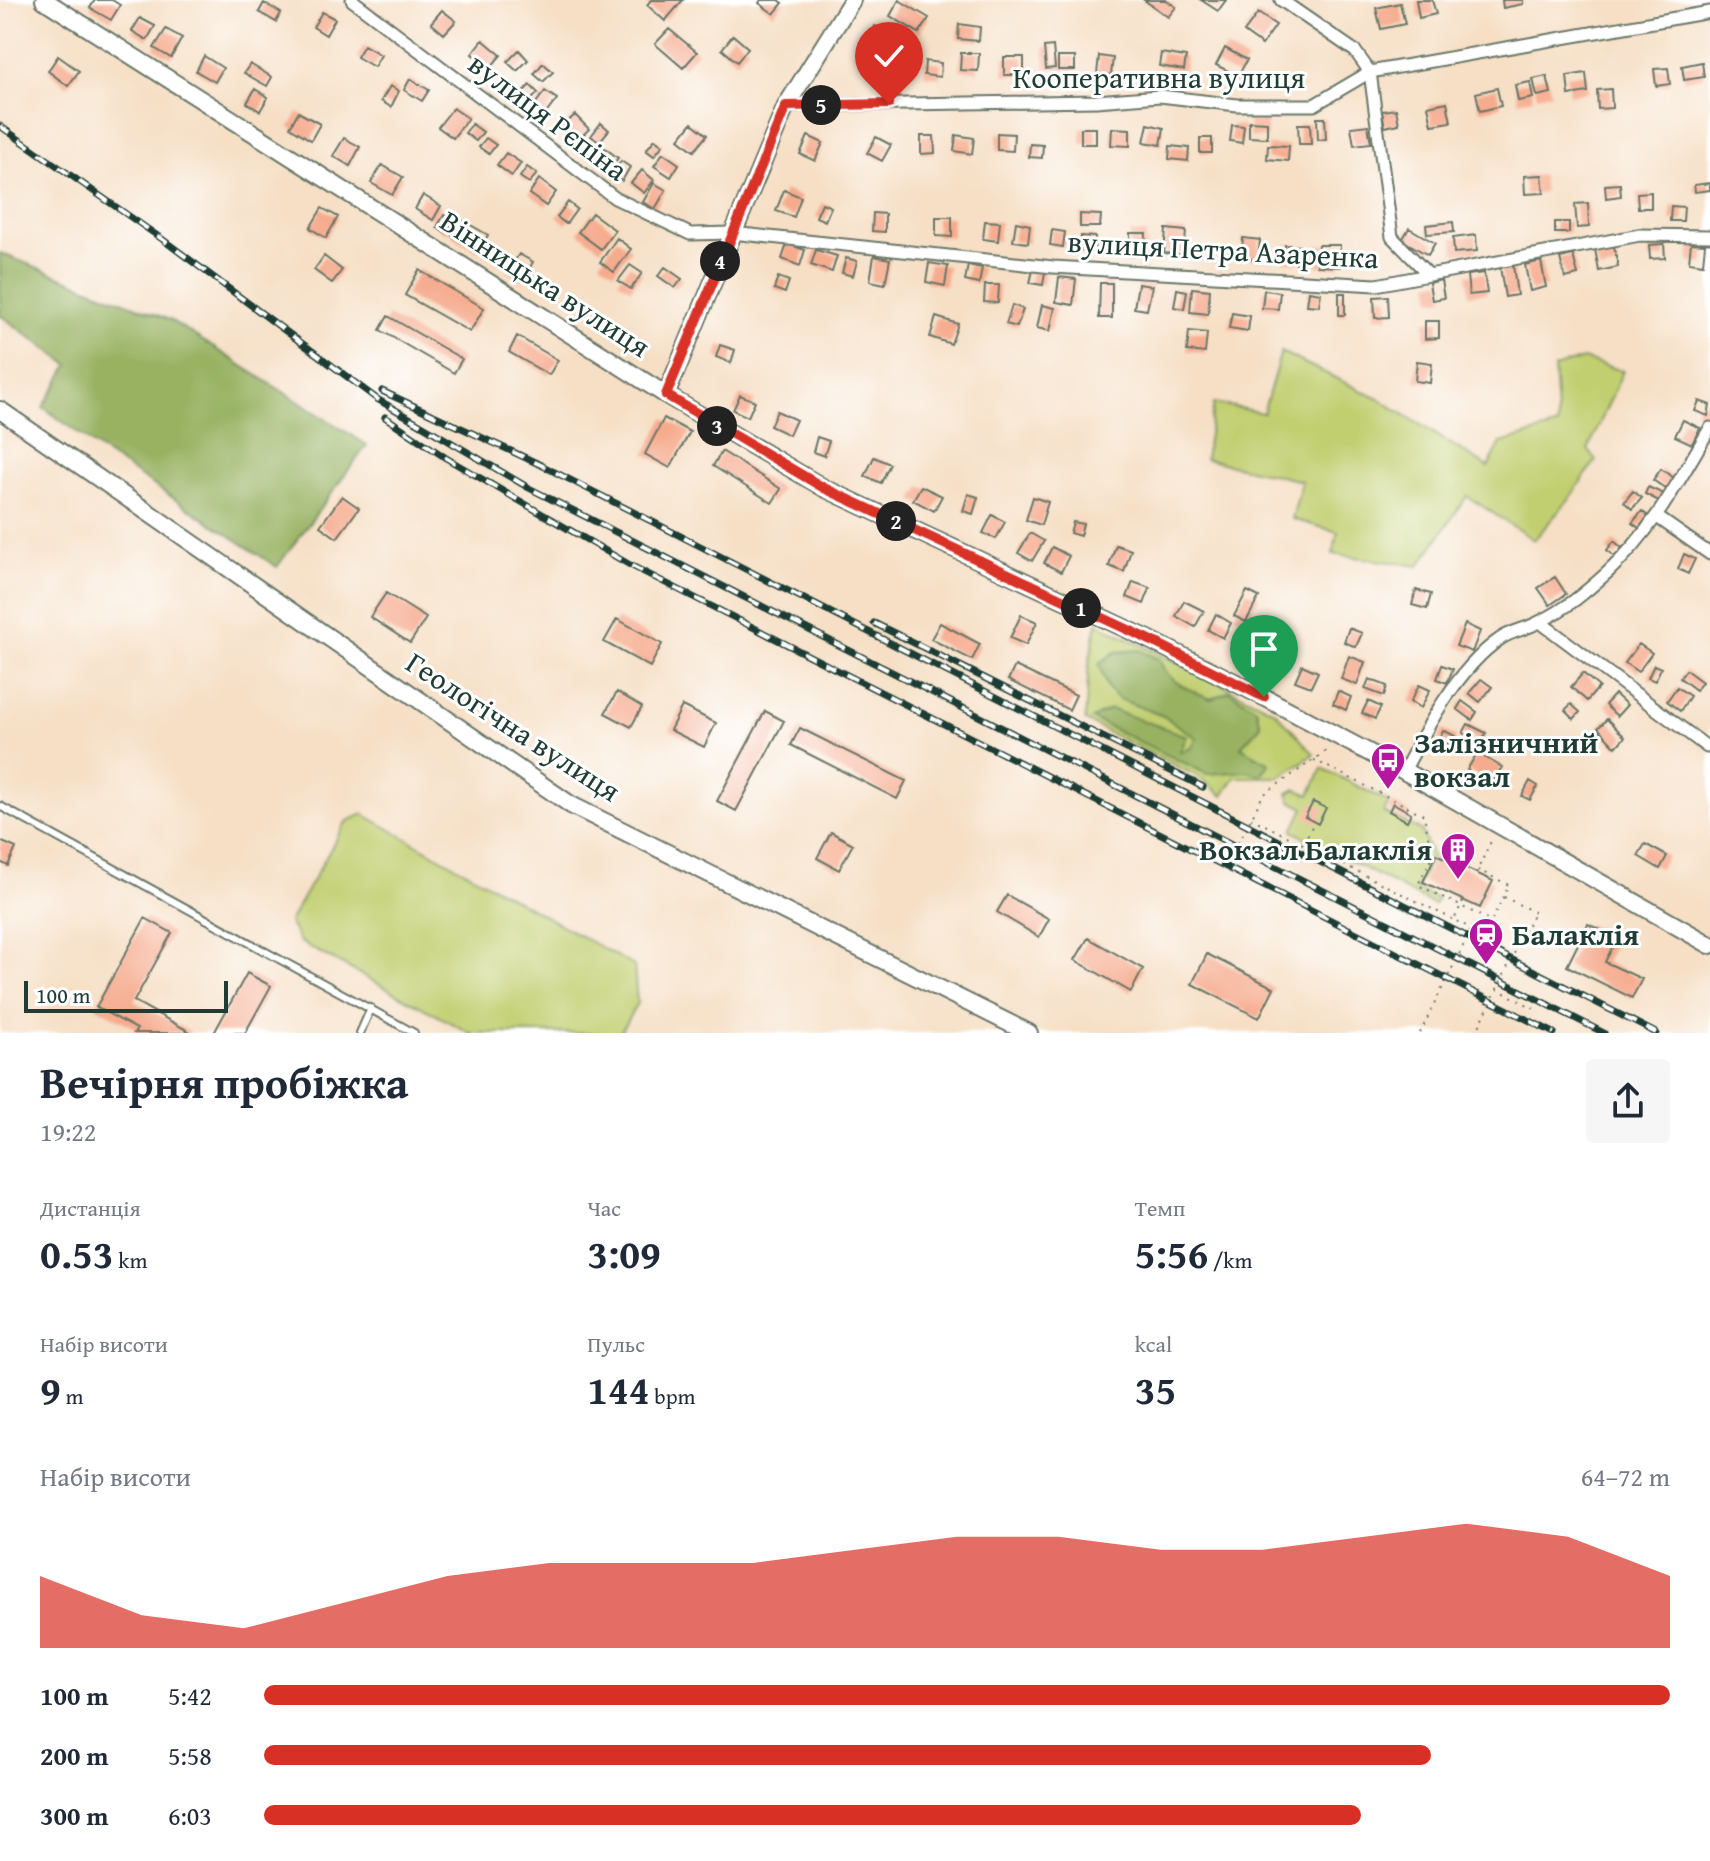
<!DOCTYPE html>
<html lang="uk">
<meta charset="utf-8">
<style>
:root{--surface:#fff;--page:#f6f6f7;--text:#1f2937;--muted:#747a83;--accent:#d93025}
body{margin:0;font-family:"Gentium Book Plus",serif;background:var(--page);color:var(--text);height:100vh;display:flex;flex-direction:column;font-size:30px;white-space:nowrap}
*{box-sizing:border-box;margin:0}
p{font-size:26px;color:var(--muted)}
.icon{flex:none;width:44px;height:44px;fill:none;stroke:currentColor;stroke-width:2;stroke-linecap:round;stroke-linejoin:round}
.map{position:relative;height:1033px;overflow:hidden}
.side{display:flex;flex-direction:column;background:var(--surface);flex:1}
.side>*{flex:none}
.scale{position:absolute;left:24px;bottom:20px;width:204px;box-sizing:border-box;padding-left:8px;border:4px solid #1f3d34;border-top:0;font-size:22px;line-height:28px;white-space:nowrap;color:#1f3d34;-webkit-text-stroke:6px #fff;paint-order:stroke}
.pin{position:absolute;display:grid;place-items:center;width:68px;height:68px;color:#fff;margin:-82px -34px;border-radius:50% 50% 50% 0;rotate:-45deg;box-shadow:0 0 8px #0007}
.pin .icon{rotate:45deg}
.km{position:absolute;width:40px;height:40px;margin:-20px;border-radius:50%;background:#222;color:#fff;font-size:22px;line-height:40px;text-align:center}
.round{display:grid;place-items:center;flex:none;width:84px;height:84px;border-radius:8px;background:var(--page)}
.headline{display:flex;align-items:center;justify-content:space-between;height:136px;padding:0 40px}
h1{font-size:44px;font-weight:800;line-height:60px}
.metrics{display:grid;grid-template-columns:repeat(3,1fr);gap:12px;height:136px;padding:8px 40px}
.metrics div{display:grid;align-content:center}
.metrics b{font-size:40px;font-weight:800}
.metrics small{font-size:22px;font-weight:400}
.metrics p{font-size:22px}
.chart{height:224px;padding:16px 40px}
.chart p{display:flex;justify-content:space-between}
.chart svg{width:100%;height:144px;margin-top:8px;fill:var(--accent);opacity:.7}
ul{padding:0 40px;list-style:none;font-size:26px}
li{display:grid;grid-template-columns:128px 96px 1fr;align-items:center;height:60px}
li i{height:20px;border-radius:10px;background:var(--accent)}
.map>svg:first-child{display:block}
.green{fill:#c1cf70;stroke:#708652;stroke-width:2}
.forest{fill:#98b262;stroke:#5c784b;stroke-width:2}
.building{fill:#f6ab8e}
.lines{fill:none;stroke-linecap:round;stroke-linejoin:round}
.lane-casing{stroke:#6a7667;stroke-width:10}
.street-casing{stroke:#6a7667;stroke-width:15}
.secondary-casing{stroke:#6a7667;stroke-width:20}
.path{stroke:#6a7667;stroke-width:2;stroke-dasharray:2 6;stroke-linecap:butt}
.lane{stroke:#fff;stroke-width:6}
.street{stroke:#fff;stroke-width:11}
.secondary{stroke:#fff;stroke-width:16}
.rail-casing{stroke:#1f3d34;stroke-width:7}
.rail{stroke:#fff;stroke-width:4;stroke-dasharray:12;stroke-linecap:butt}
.path-bridge{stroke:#6a7667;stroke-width:2;stroke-dasharray:2 6;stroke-linecap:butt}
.route-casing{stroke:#fff;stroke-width:16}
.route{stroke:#d93025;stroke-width:10}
.labels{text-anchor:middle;stroke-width:6;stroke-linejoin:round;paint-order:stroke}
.street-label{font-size:30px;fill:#1f3d34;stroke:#fff}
.poi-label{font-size:30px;font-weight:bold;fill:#1f3d34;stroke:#fff;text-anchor:start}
</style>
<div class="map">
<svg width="1710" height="1033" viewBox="0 0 1710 1033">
<rect width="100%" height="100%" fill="#fff"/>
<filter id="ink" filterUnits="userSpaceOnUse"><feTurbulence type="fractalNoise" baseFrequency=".0125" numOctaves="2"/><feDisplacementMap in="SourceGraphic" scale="16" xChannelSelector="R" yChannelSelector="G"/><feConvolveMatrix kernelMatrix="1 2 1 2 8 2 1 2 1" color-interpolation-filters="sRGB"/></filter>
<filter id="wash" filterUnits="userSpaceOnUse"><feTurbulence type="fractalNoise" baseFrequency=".006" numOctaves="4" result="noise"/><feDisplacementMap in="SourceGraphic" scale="32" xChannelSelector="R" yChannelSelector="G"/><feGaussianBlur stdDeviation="1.8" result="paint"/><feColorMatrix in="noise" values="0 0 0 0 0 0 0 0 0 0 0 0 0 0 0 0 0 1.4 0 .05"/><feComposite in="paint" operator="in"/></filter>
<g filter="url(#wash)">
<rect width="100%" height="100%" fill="#f6dfc5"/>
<path class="green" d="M1281,352L1379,399L1488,467L1501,443L1558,426L1554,368L1583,359L1623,371L1588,450L1596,460L1570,498L1534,540L1467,496L1419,566L1333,554L1338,532L1292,519L1302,481L1205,459L1214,403L1263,413Z
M1097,623L1275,711L1314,754L1280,777H1235L1223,796L1199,777L1085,721L1089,664Z
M1322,768L1389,802L1384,813L1421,830L1432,856L1416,889L1437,899L1434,905L1293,831L1304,808L1291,801L1288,793L1296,789L1310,795Z
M363,814L634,966L637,1003L620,1033H470L300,942L289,922L346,822Z"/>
<path class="forest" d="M0,253L170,320L367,445L277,567L105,453L43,407L69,365L0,315Z
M1139,650L1160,660C1168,684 1189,689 1211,699L1229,691L1256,708L1261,725L1241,747L1270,763L1261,775L1247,771L1207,774L1092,719L1110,709L1187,736L1180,752L1191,748L1197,738L1163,716L1119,699L1108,689L1099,664L1115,652Z"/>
<g id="blocks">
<path class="building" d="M95,0H112L120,5L111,20L90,8Z
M651,0H683L665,21L647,5Z
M761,0H779L783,3L774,14L759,3Z
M899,0L929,18L919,33L890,16Z
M1144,0H1166L1176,7L1168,17Z
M1201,0H1226L1218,11Z
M1416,0H1432L1436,14L1419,18Z
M1502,0H1523V4L1503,8Z
M264,3L281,13L276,22L259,12Z
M1400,3L1405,24L1381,29L1376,8Z
M442,10L456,21L444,34L431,23Z
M322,12L335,19L326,35L313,27Z
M1258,13L1276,25L1262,45L1244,32Z
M140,18L155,26L147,40L132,31Z
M959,24L980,27L979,41L958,39Z
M874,26L891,33L887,44L870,36Z
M166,29L182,38L171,58L154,48Z
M669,29L697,52L683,68L655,44Z
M733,35L748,48L737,62L722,49Z
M483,40L501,55L490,68L472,54Z
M364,45L381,55L374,67L357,57Z
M869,46L884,49L882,63L866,60Z
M1053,46L1055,68L1046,69L1044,47Z
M1225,48L1247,60L1238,76L1216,65Z
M519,50L528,60L517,71L507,62Z
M895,50H910V74H895Z
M961,53H979L978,71L960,70Z
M1161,53L1186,57L1184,70L1159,66Z
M58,56L79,71L68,86L48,71Z
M204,56L223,68L215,82L196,71Z
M1099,56L1113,58L1111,75L1097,74Z
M1004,57H1024V75H1004Z
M1058,57H1075V70H1058Z
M925,61L941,63L940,77L924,75Z
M1702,62L1704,77L1684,80L1682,66Z
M543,63L553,72L543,82L534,74Z
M250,64L272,77L267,86L244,73Z
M1668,68L1670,84L1656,86L1654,69Z
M1586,73L1588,92L1569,95L1567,76Z
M1547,76L1551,93L1537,96L1533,79Z
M410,79L429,90L422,101L404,90Z
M1530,82L1533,98L1518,101L1515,85Z
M530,85L538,93L526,105L518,97Z
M390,86L399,91L391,107L381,101Z
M1497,88L1501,106L1480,111L1476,93Z
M255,89L268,97L260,111L247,103Z
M1611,89L1612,108L1598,109L1597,90Z
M545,91L557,99L544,116L533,107Z
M1447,102L1451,122L1432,125L1428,106Z
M453,108L468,118L453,138L438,127Z
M1396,109L1399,124L1385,127L1382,111Z
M298,112L320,124L311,140L290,127Z
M575,115L589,129L577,141L563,126Z
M1317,118H1325L1326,139L1318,140Z
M1249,121L1267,122V138L1249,137Z
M601,123L609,130L599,142L591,136Z
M692,123L707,135L694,151L679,139Z
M472,124L483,132L476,141L465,133Z
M1148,124L1164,128L1161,145L1144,142Z
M1298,124H1310L1311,144H1299Z
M1232,125L1244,126L1242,143L1230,141Z
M1368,125L1371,143L1354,145L1351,127Z
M1081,128H1096V144H1081Z
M1112,128L1130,129V146L1111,145Z
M997,133L1014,134L1013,151L997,150Z
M956,135L974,138L972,154L954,151Z
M808,136L823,143L815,161L800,154Z
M921,136H934L935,153L921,154Z
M876,137L891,145L882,161L867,153Z
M344,138L360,147L350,166L333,156Z
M486,138L496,145L489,154L479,147Z
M1200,138H1212V153H1200Z
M655,139L663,145L654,156L646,150Z
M1030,144L1043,145L1042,158L1029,157Z
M1268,145L1289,146L1288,161L1267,159Z
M1170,146L1189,148L1188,161L1169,159Z
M605,148L618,158L609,169L596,159Z
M506,153L521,163L512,176L497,165Z
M663,153L679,164L671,177L654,166Z
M621,161L630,167L622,181L612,176Z
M382,165L403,177L392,195L371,183Z
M527,167L537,174L529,183L520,177Z
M642,170L654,180L644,193L631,183Z
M1542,175L1544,193L1525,194L1524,176Z
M539,179L556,192L546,206L529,194Z
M654,183L666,190L655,209L643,202Z
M1710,183V190L1695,192L1694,185Z
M1620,184L1621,196L1606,198L1605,185Z
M784,190L801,197L794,217L776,211Z
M1651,192V208H1638L1637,193Z
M423,195L441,206L433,220L415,209Z
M568,202L577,209L566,224L557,217Z
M822,203L831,207L825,221L816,217Z
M1588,203L1589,227L1577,228L1575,204Z
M1671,206L1684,207L1683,221H1670Z
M322,208L338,217L326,238L310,228Z
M592,213L615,230L601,249L578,232Z
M873,213L885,214V232L872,231Z
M1080,214L1101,215L1100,227H1080Z
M444,215L454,221L447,233L437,227Z
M936,217H952V237L936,236Z
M462,220L488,235L478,251L452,236Z
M985,221L1000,222L998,241L983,239Z
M1016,222L1030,225L1028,243L1013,241Z
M1453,222L1454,232L1427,234L1426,225Z
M1555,222H1569V233H1555Z
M1409,228L1435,243L1428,255L1402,240Z
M1166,229L1186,231L1184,255L1164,253Z
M1052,230L1065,232L1063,247L1050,245Z
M1130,233H1146L1145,256H1130Z
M1476,235L1477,251L1454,253L1453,238Z
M1081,236L1095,237L1094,251L1080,250Z
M617,238L631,249L614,272L600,262Z
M1243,238L1260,240L1258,260L1241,258Z
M1691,243L1705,244L1703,264L1689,262Z
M787,244L805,250L800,266L782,259Z
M1664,244L1665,258L1650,259L1649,245Z
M1285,245L1299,246L1297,263L1283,261Z
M1318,245H1340V267L1317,266Z
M1614,246L1618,267L1599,271L1595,249Z
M816,250L837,256L832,272L811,265Z
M519,254L533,262L523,280L508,271Z
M1573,255L1578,275L1565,278L1560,258Z
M324,256L342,270L332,283L314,270Z
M874,256L890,259L885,284L870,281Z
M846,258L857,261L853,276L842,273Z
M1541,261L1546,287L1530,291L1525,265Z
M929,263L948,266L945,286L926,282Z
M630,265L642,273L631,289L618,281Z
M968,265L982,268L979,284L965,281Z
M1513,265L1517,295L1505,297L1500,267Z
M665,267L682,279L675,288L658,276Z
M419,270L484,308L470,332L405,295Z
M1033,270L1045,272L1043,285L1030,283Z
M1484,273L1487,293L1469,295L1467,275Z
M778,277L789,281L785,293L774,289Z
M1059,277L1076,279L1073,305L1056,302Z
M1441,280L1444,298L1432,300L1429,283Z
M1100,283H1112V318H1099Z
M1138,284L1152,286L1147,310L1134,308Z
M985,285H999L998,303L984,302Z
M1192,288L1210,290L1208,314L1190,312Z
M1177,289L1187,291L1184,309L1174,307Z
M1264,290L1280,292L1278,309L1262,308Z
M1309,291L1321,293L1319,306L1307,305Z
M1339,293H1345V315H1339Z
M1388,296L1389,317L1375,318L1374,297Z
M1012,305L1023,309L1017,327L1006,324Z
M1042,305L1055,308L1050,331L1037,328Z
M1232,313L1250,316L1248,331L1229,328Z
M388,316L462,359L454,373L380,330Z
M936,317L958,324L951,344L930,337Z
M1425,321H1439V338L1425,339Z
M1189,331L1207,333L1205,353L1187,351Z
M517,336L558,360L549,375L509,352Z
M720,345L735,350L731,363L716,357Z
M1417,361L1432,363L1430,383L1415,381Z
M740,395L755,401L748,417L733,410Z
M1699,401L1710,405L1708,416L1695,411Z
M777,411L796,420L789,435L770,426Z
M664,418L690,432L670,468L645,454Z
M1683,420L1700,428L1692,444L1675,436Z
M817,437L829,441L824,456L813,452Z
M722,451L781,489L772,503L713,466Z
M874,457L890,464L881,483L865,476Z
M1661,469L1674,478L1666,489L1653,480Z
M921,486L942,496L934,511L913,500Z
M1648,487L1664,494L1661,502L1645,494Z
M1633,491L1642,498L1632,509L1624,502Z
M968,494L978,497L973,514L963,511Z
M342,496L359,508L337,538L320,526Z
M1033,497L1048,502L1041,525L1026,520Z
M1642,511L1648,516L1639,528L1632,523Z
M992,515L1005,522L996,539L983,533Z
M1073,522L1083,524L1080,536L1070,533Z
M1030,533L1044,541L1032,561L1018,553Z
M1614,541L1622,548L1615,557L1607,550Z
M1116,545L1131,550L1124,572L1109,566Z
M1052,547L1069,556L1061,572L1044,563Z
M1684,554L1695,559L1688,574L1678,569Z
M1555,577L1566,594L1550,605L1538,588Z
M1133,582L1150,588L1144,604L1127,597Z
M1416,590L1431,594L1427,609L1412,605Z
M1247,591L1259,597L1246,622L1234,616Z
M386,593L426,618L410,643L370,617Z
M1184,601L1204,611L1195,627L1176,616Z
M1216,614L1231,623L1223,638L1208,630Z
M1021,615L1037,622L1026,645L1010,638Z
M617,619L662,644L650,667L604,642Z
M940,623L980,644L972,660L931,639Z
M1465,624L1480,631L1472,652L1456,646Z
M1349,628L1362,633L1356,647L1344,642Z
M1249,629L1259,635L1250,650L1241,644Z
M1639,644L1652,653L1638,672L1625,663Z
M1277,651L1289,656L1282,672L1270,666Z
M1349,656L1365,662L1357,685L1341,679Z
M1302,665L1318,672L1311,687L1295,681Z
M1442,665L1453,669L1447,683L1437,679Z
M1654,665L1661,668L1655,681L1648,678Z
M1015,666L1076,695L1069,710L1008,680Z
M1686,670L1702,682L1696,690L1680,678Z
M1583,673L1599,687L1587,701L1571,687Z
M1369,679L1387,686L1384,696L1365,689Z
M1481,679L1492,687L1480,702L1469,693Z
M1419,685L1430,690L1421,708L1410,702Z
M1677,687L1690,696L1680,711L1667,701Z
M1338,691L1351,697L1346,710L1333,704Z
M617,692L642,707L631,727L605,713Z
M1615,694L1627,705L1617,716L1605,705Z
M1368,701L1381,707L1375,719L1362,713Z
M1462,701L1477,712L1472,720L1457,709Z
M1571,704L1580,712L1574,719L1565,710Z
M682,706L716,723L704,747L670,730Z
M765,711L784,721L736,811L717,801Z
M1607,719L1625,737L1616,747L1598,728Z
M1468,724L1486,733L1481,742L1463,733Z
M800,728L906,781L897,799L791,745Z
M1443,730L1457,737L1453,746L1439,739Z
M1477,753L1502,767L1492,784L1467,770Z
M1530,781L1538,786L1530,800L1522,796Z
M1313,802L1326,808L1318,824L1305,817Z
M1393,803L1411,813L1407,821L1389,811Z
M831,832L853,844L839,870L817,858Z
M0,841L16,848L8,866L0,862Z
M1645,844L1667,856L1660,869L1638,856Z
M1436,854L1493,881L1480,908L1423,882Z
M1007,895L1049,919L1039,937L997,912Z
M145,918L172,933L134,1001L192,1033H134L137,1029L96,1007Z
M1588,924L1617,938L1605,962L1642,979L1632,998L1567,966Z
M1088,938L1143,969L1131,992L1075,960Z
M1207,954L1274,988L1259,1018L1192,984Z
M247,973L271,986L245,1033H214Z"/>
</g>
</g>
<g filter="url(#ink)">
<use href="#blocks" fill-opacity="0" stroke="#6a7667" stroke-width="2"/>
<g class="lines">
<g class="lane-casing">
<path id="lane" d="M0,806L414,1033
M360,1033L371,1008"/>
</g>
<g class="street-casing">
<path id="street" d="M352,0L615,198L690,234L732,233L1053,267L1376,285L1640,235L1710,236
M1281,0L1355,51L1370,72L1392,237L1429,275
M786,106L1096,101L1160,96L1237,105H1314L1370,72L1710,12
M1657,517L1710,554
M1540,622L1707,747
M1404,771C1427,727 1458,668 1500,639C1511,631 1527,629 1539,622C1565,610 1587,591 1608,572C1652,532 1680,479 1710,428"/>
</g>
<g class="secondary-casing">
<path id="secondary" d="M44,0L666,395L824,488L1146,638L1264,697L1404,771L1710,945
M666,395L786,106L852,0
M0,410L571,805L1029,1033"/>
</g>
<path class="path" d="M1314,760L1424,815L1432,856L1418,885L1491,921
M1251,818L1454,920
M1304,843L1314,822
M1235,850L1263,795L1329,749
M1476,873L1493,837
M1504,897L1534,912
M1463,901L1454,920L1485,935L1509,885L1478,870
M1497,989L1534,1008
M1420,1033L1471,930"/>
<use href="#lane" class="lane"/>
<use href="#street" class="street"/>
<use href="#secondary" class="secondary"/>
<g class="rail-casing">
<path id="rail" d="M0,126L162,239L377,399L529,488L1604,1033
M382,391L541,465L1656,1033
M385,417L446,458L630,565L1554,1033
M874,623L1203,787"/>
</g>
<use href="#rail" class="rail"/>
<path class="path-bridge" d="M1476,1033L1534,912"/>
</g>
</g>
<g class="lines" filter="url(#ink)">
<g class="route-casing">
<path id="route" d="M889,104L786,106L666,395L824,488L1146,638L1264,697"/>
</g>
<use href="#route" class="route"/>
</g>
<defs>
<g id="bus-pin" transform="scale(1.8)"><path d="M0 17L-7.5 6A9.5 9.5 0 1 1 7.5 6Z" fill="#b5179e" stroke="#fff"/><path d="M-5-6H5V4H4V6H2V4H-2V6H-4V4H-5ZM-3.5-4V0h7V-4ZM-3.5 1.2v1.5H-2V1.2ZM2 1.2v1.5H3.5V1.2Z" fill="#fff"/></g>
<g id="building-pin" transform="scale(1.8)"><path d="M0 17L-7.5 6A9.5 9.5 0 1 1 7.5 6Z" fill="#b5179e" stroke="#fff"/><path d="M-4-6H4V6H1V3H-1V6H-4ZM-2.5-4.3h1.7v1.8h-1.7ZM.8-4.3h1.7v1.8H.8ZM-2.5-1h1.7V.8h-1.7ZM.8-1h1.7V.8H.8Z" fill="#fff"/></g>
<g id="station-pin" transform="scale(1.8)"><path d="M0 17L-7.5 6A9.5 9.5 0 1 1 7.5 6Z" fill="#b5179e" stroke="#fff"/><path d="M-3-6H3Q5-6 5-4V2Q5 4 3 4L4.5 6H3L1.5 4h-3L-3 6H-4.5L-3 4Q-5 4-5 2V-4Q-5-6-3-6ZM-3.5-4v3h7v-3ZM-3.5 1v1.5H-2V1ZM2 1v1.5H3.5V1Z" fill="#fff"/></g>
</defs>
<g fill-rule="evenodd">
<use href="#bus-pin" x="1388" y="760"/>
<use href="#building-pin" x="1458" y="850"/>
<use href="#station-pin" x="1486" y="935"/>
</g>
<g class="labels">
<g class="street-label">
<text x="1159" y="88">Кооперативна вулиця</text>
<text transform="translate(548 117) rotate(37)" y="10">вулиця Рєпіна</text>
<text transform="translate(1223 250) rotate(3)" y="10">вулиця Петра Азаренка</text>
<text transform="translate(545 284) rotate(33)" y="10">Вінницька вулиця</text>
<text transform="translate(513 727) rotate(33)" y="10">Геологічна вулиця</text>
</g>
<g class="poi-label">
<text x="1414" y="753">Залізничний<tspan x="1414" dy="34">вокзал</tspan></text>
<text x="1432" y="860" text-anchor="end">Вокзал Балаклія</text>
<text x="1512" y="945">Балаклія</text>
</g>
</g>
</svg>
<div class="scale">100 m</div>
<div class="pin" style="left:1264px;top:697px;background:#1e9e55"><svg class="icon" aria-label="arrive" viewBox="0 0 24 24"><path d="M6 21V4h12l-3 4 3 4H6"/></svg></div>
<div class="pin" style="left:889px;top:104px;background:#d93025"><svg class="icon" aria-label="check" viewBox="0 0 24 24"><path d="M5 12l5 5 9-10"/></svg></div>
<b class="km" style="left:1081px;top:608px">1</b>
<b class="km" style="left:896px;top:521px">2</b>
<b class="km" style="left:717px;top:426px">3</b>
<b class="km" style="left:720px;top:261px">4</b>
<b class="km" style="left:821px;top:105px">5</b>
</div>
<section class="side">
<div class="headline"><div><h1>Вечірня пробіжка</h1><p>19:22</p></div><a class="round"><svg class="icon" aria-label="share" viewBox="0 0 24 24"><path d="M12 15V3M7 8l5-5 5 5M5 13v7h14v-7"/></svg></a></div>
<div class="metrics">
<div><p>Дистанція</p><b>0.53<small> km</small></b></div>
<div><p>Час</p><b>3:09</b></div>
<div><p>Темп</p><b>5:56<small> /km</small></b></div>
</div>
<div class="metrics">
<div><p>Набір висоти</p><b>9<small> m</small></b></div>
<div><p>Пульс</p><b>144<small> bpm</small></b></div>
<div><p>kcal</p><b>35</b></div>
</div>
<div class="chart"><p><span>Набір висоти</span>64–72 m</p>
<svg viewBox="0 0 160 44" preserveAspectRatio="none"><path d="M0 44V22L10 34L20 38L30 30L40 22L50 18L60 18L70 18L80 14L90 10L100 10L110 14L120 14L130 10L140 6L150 10L160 22V44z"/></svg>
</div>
<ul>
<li><b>100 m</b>5:42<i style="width:100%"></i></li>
<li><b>200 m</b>5:58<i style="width:83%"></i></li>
<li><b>300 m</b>6:03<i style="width:78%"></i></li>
</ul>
</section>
